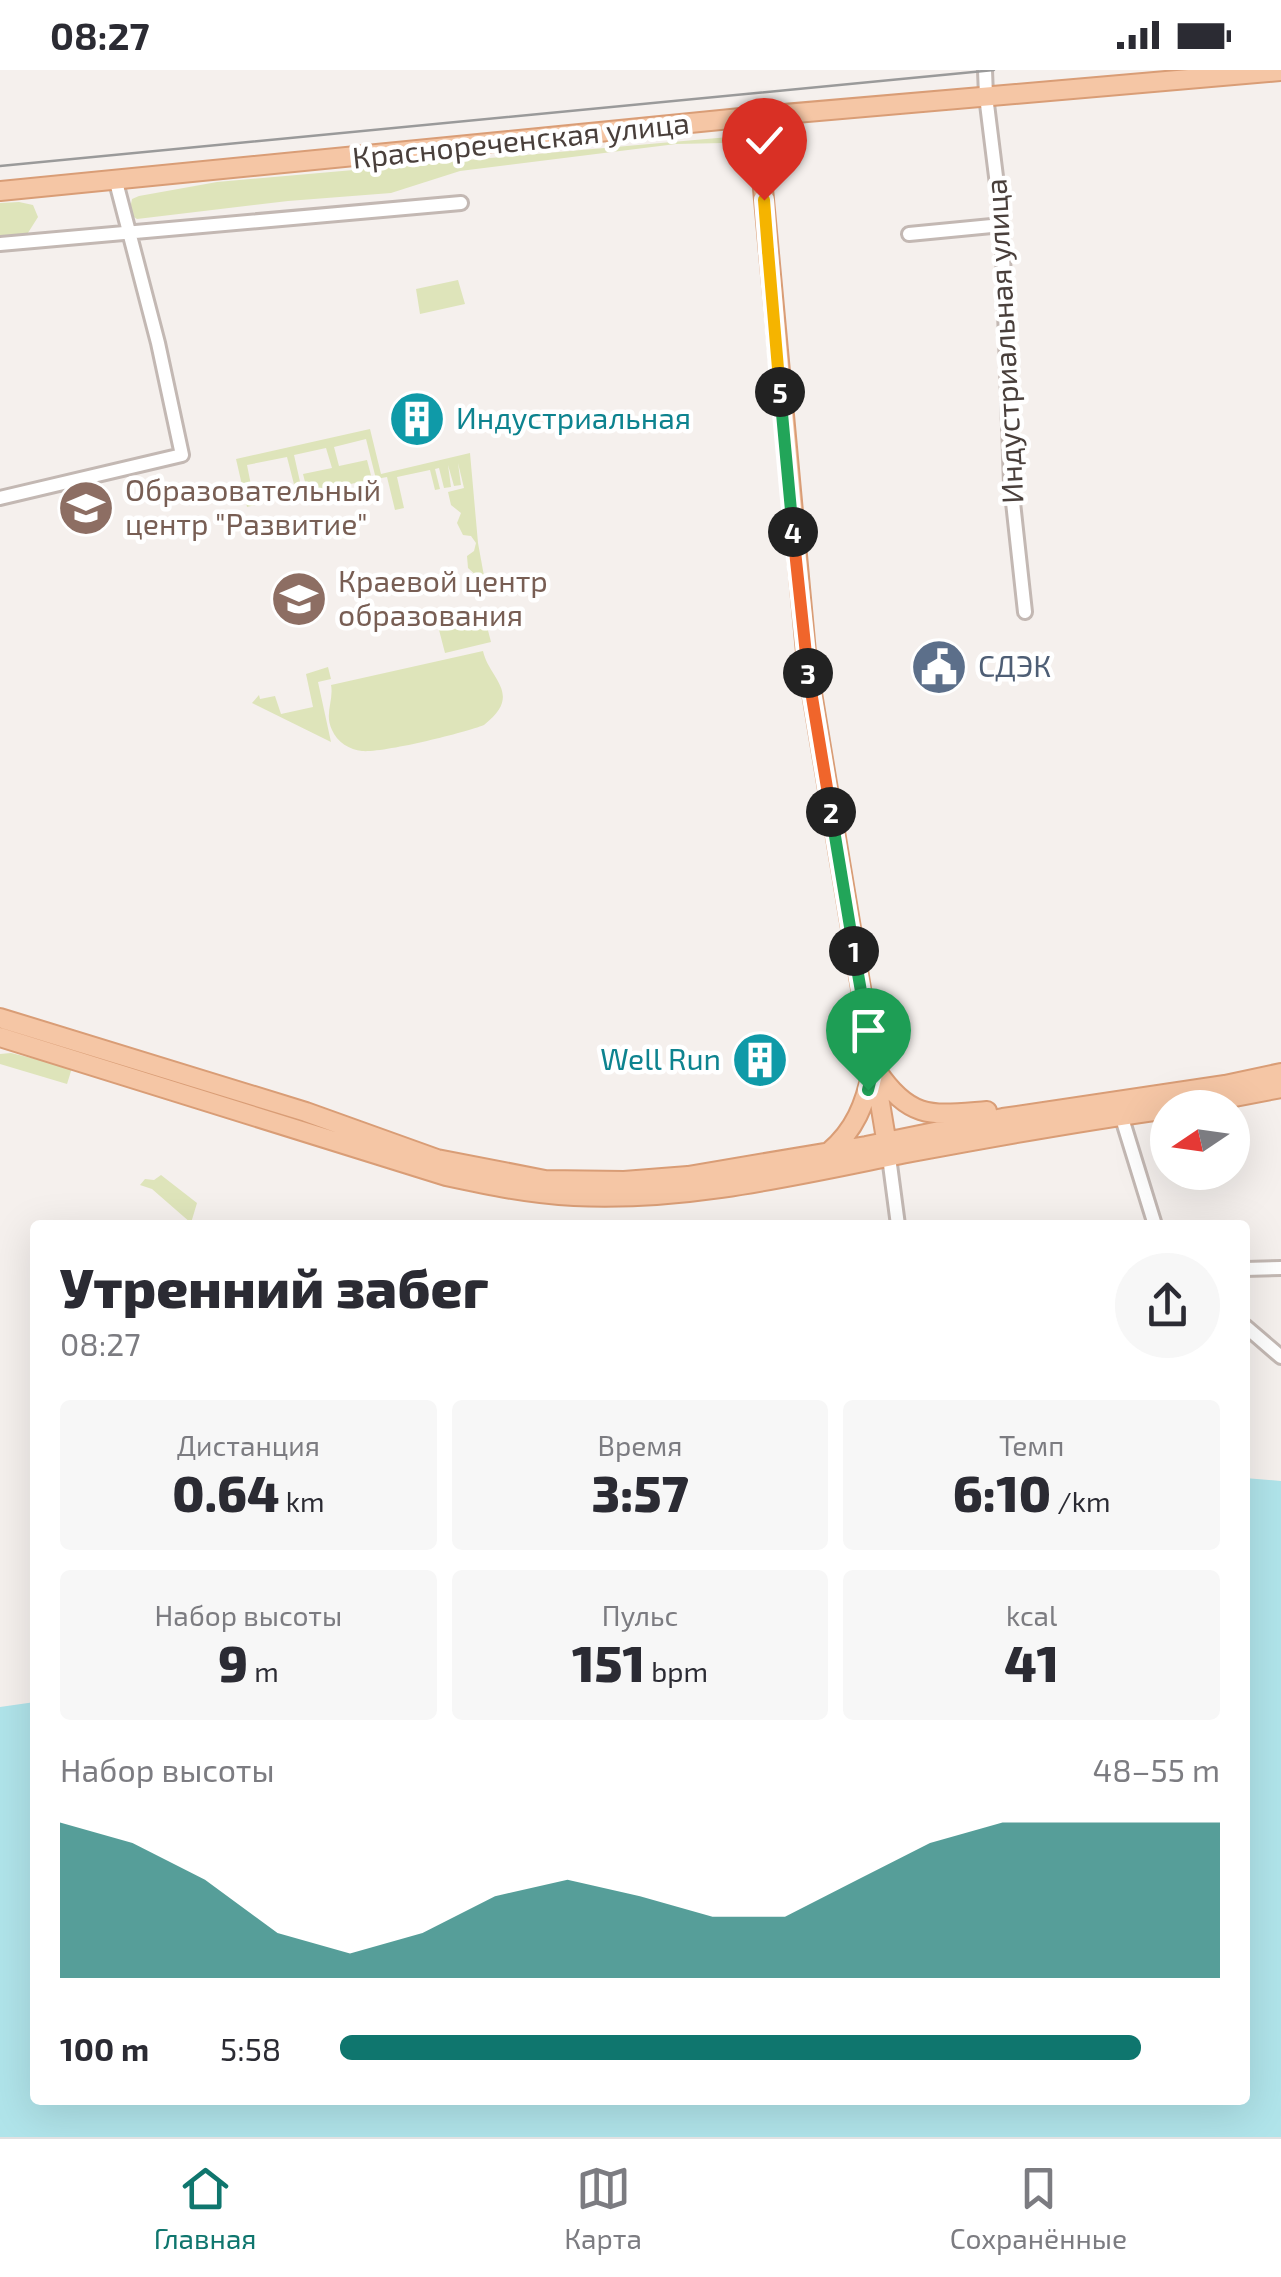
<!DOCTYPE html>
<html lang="ru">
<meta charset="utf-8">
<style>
:root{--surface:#fff;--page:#f7f7f7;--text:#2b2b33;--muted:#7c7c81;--line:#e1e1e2;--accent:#0f766e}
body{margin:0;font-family:"Exo 2",sans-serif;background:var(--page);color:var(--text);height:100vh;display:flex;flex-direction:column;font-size:38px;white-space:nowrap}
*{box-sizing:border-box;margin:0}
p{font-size:32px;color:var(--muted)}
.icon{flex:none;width:55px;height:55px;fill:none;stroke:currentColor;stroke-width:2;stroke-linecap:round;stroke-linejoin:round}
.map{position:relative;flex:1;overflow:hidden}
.details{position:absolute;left:30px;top:1150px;width:1220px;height:885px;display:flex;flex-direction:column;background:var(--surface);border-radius:10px;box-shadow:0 10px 40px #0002}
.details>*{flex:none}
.needle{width:65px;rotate:257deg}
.tools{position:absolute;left:1150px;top:1020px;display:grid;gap:20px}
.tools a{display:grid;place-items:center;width:100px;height:100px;border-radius:50%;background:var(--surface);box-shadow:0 10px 40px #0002;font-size:50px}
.pin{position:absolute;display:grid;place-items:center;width:85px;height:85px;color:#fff;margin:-102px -42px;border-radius:50% 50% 50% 0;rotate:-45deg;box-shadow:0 0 10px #0007}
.pin .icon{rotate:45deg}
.km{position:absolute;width:50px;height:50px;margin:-25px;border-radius:50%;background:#222;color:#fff;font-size:28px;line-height:50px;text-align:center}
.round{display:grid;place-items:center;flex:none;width:105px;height:105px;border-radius:52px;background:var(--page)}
.summary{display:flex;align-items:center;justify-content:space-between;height:170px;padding:0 30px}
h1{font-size:55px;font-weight:800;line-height:75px}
.figures{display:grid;grid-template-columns:repeat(3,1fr);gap:15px;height:170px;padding:10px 30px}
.figures div{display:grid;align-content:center;border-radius:10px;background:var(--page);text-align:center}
.figures b{font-size:50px;font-weight:800}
.figures small{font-size:28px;font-weight:400}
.figures p{font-size:28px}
.chart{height:280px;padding:20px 30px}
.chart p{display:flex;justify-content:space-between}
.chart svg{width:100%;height:180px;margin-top:10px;fill:var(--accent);opacity:.7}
ul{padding:0 30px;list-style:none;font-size:32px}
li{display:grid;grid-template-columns:160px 120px 1fr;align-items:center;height:75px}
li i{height:25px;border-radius:12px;background:var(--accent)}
.status{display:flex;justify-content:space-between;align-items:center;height:70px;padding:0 50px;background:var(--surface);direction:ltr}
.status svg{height:28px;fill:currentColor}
.dock{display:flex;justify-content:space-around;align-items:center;height:140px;border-top:2px solid var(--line);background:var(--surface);font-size:28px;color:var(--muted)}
.dock a{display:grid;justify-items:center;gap:5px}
.dock .active{color:var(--accent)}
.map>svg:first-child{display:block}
.green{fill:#dee4ba}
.water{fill:#b0e4ea}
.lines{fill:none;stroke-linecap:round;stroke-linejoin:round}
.minor-casing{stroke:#c3b8b3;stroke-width:18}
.major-casing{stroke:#d99d76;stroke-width:22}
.minor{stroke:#fff;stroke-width:12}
.major{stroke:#f5c6a5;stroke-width:18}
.tram{stroke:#9a9a9a;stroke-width:2.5}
.split-1-casing{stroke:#fff;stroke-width:20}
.split-2-casing{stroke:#fff;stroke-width:20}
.split-3-casing{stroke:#fff;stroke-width:20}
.split-4-casing{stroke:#fff;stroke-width:20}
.split-5-casing{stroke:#fff;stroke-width:20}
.split-6-casing{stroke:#fff;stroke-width:20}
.split-7-casing{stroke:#fff;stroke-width:20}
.split-1{stroke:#22a559;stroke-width:12}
.split-2{stroke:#22a559;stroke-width:12}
.split-3{stroke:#f0652b;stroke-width:12}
.split-4{stroke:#f0652b;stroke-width:12}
.split-5{stroke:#22a559;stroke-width:12}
.split-6{stroke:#f5b400;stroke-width:12}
.split-7{stroke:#f5b400;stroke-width:12}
.labels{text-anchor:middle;stroke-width:9;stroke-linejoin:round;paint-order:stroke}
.street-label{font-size:30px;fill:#493f3b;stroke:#fff}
.culture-label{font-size:30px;fill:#0d838f;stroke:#fff;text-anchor:start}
.education-label{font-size:30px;fill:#785e54;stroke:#fff;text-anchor:start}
.service-label{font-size:30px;fill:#4e5e75;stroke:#fff;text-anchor:start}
</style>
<div class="status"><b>08:27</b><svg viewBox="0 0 49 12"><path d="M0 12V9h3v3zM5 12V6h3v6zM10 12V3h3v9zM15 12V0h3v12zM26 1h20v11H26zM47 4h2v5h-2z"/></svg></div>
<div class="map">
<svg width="1281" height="2067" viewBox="0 0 1281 2067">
<rect width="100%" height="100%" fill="#f5f0ed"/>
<path class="green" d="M740,66L752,68L756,78L724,73L676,74L460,101L391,123L288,131L137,149L129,144L132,129L139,126L217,112Z
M19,132L33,135L38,147L26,166L0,170V133Z
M458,210L465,234L420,244L416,219Z
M370,359L381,404L470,383L478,473L486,517L471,521L470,517L476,514L478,507L468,498L467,486L474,481L476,473L471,466L463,465L457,453L461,443L451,435L448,422L464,418L458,393L461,415L454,416L448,395L451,417L444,418L439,398L435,399L440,419L435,420L430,400L397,407L404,438L395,440L387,407L376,409L366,369L334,377L339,396L367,390L372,409L308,424L303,404L332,398L326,378L294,385L303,425L297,426L287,387L247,395L255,435L247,437L236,389Z
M484,545L491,572L445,583L438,556Z
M483,581C489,609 524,624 484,655C464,663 383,683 362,681C350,680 337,672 332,660C324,644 334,630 331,615Z
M328,597L331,609L318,612L331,672L252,633L259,625L260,629L275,626L281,644L313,637L306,604Z
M11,983L72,998L67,1014L0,994V984Z
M161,1105L197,1133L191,1153L152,1119L140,1115L145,1109L154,1110Z"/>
<path class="water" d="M1245,1408L1281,1411V2067H0V1637L35,1632V2030H1245Z"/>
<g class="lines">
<g class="minor-casing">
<path id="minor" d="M985,0L986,26L1002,155L1011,414L1025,542
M909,164L1002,155
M0,174L461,133
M0,428L182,385L158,273L116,112
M1121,1045L1155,1155
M889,1087L898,1155
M1245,1199L1281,1198
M1245,1256L1281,1287"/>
</g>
<g class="major-casing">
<path id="major" d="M761,46L764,74L762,108L807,593L888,1081
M0,121L761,46L1281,1
M0,948L306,1042L437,1089L545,1110L624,1111L688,1106L866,1076L1003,1048L1225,1015L1281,1003
M0,967L446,1106C488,1115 530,1124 574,1126C687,1132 802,1104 912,1082C997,1066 1082,1051 1168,1039
M877,1001C911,1051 933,1045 987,1041
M1177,1038L1281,1018
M829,1082C855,1060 865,1034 872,1001"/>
</g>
<use href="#minor" class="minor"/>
<use href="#major" class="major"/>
<path class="tram" d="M0,96L994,0"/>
</g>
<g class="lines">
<g class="split-1-casing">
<path id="split-1" d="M854,881L874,996L868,1020"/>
</g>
<g class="split-2-casing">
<path id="split-2" d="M831,742L854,881"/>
</g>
<g class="split-3-casing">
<path id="split-3" d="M808,603L831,742"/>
</g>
<g class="split-4-casing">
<path id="split-4" d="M793,462L808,603"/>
</g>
<g class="split-5-casing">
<path id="split-5" d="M780,322L793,462"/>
</g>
<g class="split-6-casing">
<path id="split-6" d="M768,181L780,322"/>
</g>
<g class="split-7-casing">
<path id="split-7" d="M764,130L768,181"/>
</g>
<use href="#split-1" class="split-1"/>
<use href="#split-2" class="split-2"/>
<use href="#split-3" class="split-3"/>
<use href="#split-4" class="split-4"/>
<use href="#split-5" class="split-5"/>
<use href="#split-6" class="split-6"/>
<use href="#split-7" class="split-7"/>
</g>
<defs>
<g id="building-disc" transform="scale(2.875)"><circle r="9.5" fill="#0f9aa8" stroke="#fff"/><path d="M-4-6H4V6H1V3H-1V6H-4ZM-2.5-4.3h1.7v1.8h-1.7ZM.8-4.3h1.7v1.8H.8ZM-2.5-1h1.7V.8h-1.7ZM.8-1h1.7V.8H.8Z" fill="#fff"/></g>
<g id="school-disc" transform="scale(2.875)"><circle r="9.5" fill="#8d6e63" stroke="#fff"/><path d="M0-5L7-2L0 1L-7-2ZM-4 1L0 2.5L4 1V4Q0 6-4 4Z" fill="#fff"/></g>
<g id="civic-disc" transform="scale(2.875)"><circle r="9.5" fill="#5c6f8a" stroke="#fff"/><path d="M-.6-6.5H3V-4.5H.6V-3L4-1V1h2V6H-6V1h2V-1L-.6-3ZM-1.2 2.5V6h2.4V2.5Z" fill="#fff"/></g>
</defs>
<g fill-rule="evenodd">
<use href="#building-disc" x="417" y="349"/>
<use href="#school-disc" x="86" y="438"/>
<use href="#school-disc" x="299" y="529"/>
<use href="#civic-disc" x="939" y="597"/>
<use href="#building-disc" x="760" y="990"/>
</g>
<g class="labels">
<g class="street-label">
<text transform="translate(521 71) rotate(-6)" y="10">Краснореченская улица</text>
<text transform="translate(1005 271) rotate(-93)" y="10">Индустриальная улица</text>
</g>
<g class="culture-label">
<text x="456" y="359">Индустриальная</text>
<text x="721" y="1000" text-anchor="end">Well Run</text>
</g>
<g class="education-label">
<text x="125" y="431">Образовательный<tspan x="125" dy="34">центр "Развитие"</tspan></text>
<text x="338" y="522">Краевой центр<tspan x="338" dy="34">образования</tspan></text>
</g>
<g class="service-label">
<text x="978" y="607">СДЭК</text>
</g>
</g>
</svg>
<div class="tools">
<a><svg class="needle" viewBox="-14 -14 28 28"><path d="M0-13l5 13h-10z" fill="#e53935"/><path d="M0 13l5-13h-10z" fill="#7c7c81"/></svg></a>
</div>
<div class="pin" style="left:868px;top:1020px;background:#1e9e55"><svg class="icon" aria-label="arrive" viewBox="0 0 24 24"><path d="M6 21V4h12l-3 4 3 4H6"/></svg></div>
<div class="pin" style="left:764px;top:130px;background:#d93025"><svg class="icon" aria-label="check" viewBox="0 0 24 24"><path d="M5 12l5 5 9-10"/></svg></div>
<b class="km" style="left:854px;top:881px">1</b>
<b class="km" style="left:831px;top:742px">2</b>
<b class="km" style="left:808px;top:603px">3</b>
<b class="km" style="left:793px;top:462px">4</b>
<b class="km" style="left:780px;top:322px">5</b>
<section class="details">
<div class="summary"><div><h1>Утренний забег</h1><p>08:27</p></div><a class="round"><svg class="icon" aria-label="share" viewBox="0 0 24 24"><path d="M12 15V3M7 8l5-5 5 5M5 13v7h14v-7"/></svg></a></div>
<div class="figures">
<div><p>Дистанция</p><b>0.64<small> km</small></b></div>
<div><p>Время</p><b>3:57</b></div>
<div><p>Темп</p><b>6:10<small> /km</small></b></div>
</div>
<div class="figures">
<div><p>Набор высоты</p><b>9<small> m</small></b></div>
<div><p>Пульс</p><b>151<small> bpm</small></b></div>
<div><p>kcal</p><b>41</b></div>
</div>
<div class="chart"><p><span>Набор высоты</span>48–55 m</p>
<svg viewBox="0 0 160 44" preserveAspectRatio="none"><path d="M0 44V6L10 11L20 20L30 33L40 38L50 33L60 24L70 20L80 24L90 29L100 29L110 20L120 11L130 6L140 6L150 6L160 6V44z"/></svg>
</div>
<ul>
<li><b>100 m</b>5:58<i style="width:91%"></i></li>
</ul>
</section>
</div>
<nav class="dock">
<a class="active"><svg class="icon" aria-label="home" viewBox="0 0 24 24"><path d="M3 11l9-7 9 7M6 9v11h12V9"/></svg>Главная</a>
<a><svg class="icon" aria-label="map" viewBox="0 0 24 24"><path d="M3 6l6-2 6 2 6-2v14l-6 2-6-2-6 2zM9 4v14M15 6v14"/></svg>Карта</a>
<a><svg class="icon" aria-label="saved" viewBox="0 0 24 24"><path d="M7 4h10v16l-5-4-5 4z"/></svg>Сохранённые</a>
</nav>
